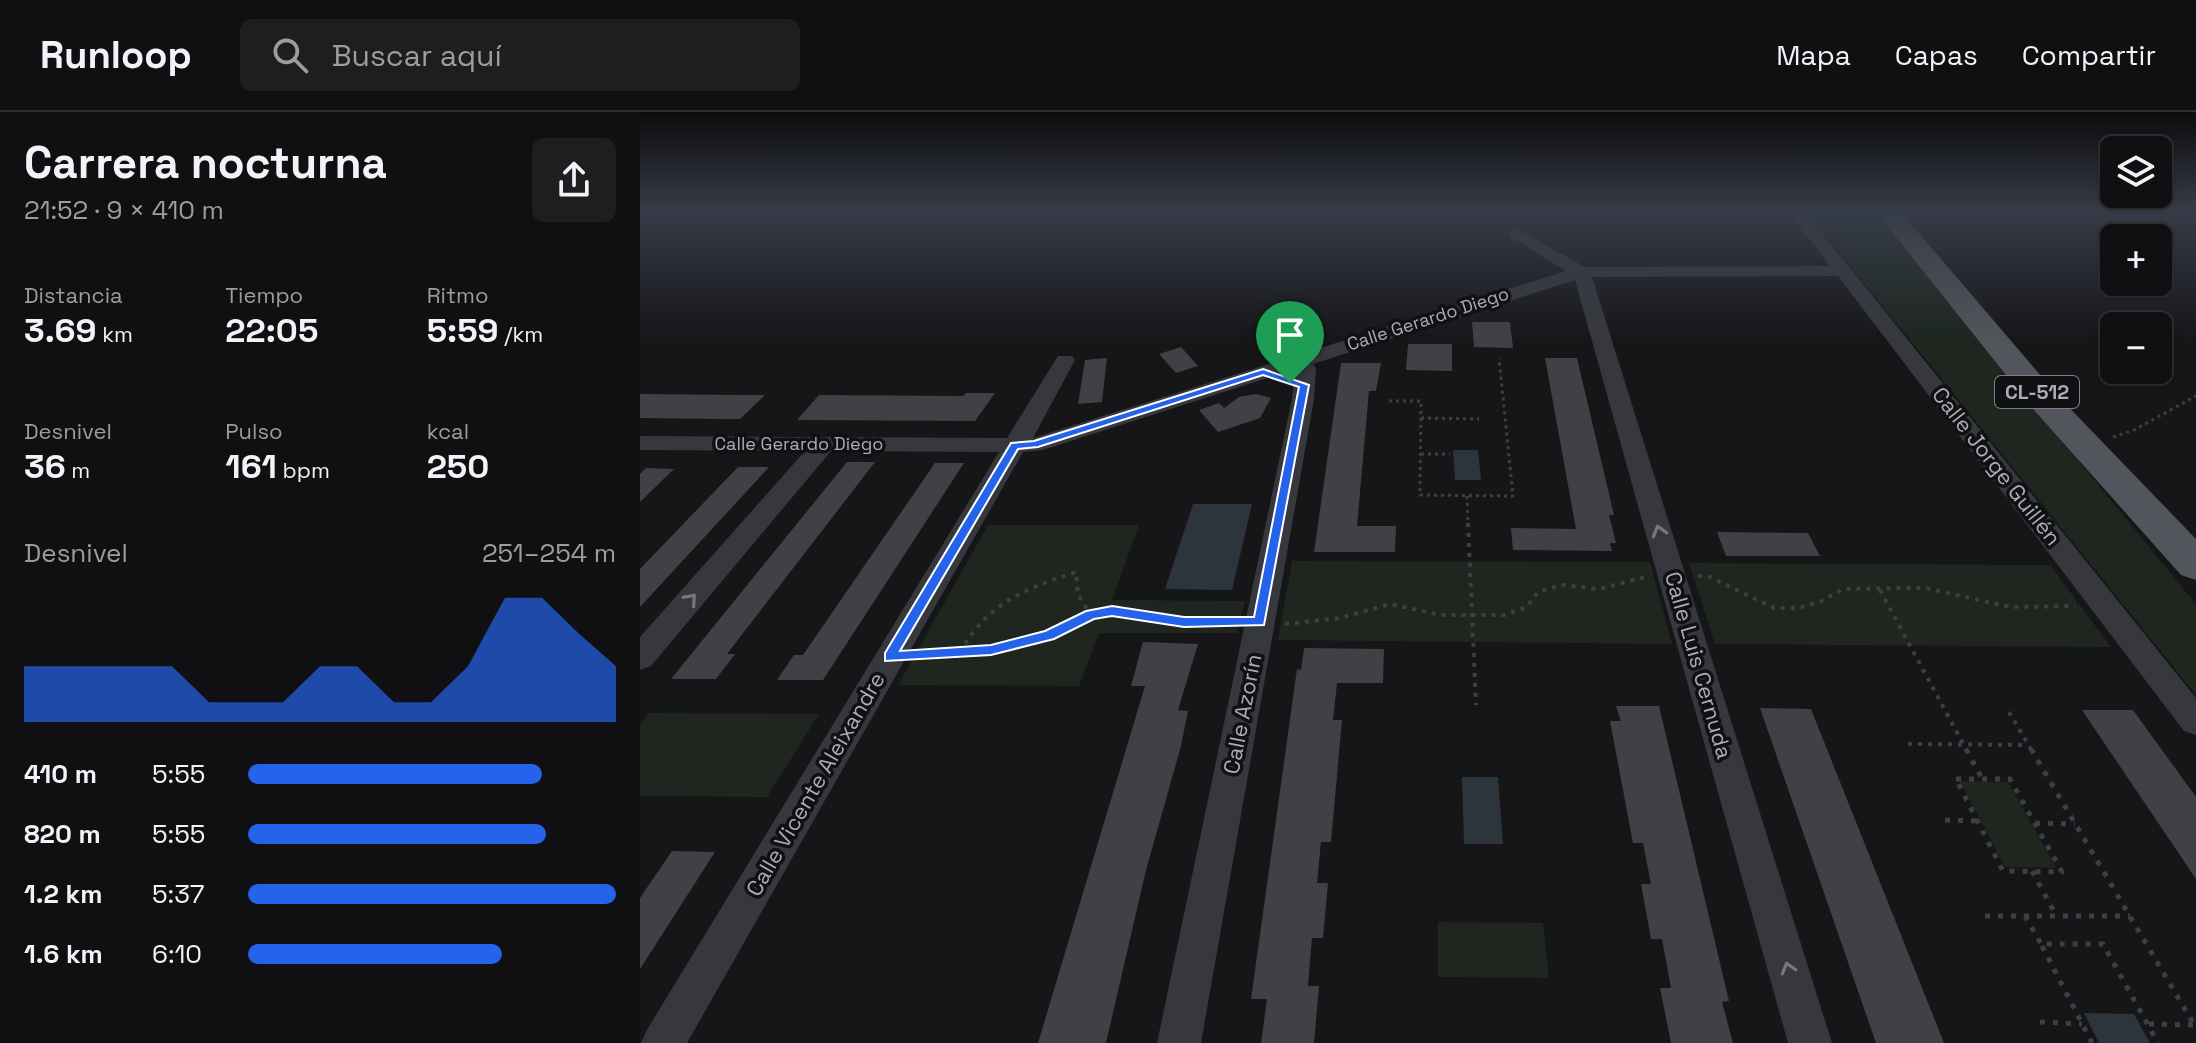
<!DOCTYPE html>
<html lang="es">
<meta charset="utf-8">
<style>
:root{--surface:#101012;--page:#1e1e20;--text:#f1f3f6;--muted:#9c9d9f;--line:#303032;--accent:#2563eb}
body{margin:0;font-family:"Space Grotesk",sans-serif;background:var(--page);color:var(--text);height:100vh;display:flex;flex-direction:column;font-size:30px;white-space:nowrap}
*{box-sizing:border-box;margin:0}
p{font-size:26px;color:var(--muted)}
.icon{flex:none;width:44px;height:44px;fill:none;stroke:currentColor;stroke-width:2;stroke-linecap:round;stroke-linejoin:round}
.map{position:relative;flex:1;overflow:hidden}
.sheet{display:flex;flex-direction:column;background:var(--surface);width:640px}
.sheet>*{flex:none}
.tools{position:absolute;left:1460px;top:24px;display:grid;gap:16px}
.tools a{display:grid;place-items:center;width:72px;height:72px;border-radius:12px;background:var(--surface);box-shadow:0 2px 6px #0004,0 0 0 2px var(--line);font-size:40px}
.pin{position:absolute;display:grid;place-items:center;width:68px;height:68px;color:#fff;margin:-82px -34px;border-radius:50% 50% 50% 0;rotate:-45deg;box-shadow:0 0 8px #0007}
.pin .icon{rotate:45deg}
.round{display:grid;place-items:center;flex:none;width:84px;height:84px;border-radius:12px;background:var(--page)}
.headline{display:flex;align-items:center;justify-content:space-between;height:136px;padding:0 24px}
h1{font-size:44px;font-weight:700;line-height:60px}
.stats{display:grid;grid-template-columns:repeat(3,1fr);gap:12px;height:136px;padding:8px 24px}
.stats div{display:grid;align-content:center}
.stats b{font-size:34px;font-weight:700}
.stats small{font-size:22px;font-weight:400}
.stats p{font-size:22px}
.chart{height:224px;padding:16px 24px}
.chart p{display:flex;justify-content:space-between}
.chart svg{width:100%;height:144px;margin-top:8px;fill:var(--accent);opacity:.7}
ul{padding:0 24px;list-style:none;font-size:26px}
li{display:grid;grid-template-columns:128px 96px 1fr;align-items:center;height:60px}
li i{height:20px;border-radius:10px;background:var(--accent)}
header{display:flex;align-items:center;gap:48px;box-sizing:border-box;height:112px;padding:0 40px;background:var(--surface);border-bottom:2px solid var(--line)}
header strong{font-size:38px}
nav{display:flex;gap:44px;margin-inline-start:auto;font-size:28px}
.search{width:560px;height:72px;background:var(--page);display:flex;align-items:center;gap:20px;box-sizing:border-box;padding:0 28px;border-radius:12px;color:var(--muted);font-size:30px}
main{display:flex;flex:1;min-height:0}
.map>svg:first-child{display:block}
.green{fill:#1e261f}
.water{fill:#2c353c}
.building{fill:#404145}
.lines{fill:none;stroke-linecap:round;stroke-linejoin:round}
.path-far2{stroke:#3d3f44;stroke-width:3;stroke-dasharray:3 4;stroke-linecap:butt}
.path-far1{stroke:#3d3f44;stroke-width:4;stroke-dasharray:4 6;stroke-linecap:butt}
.path{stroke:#3d3f44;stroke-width:5;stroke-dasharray:5 8;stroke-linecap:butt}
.street{fill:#37383d;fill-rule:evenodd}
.primary{fill:#53555c;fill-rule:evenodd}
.oneway{stroke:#757881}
.route{fill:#2563eb;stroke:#fff;stroke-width:2;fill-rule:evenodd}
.labels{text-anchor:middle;stroke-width:7;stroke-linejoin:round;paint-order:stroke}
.far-street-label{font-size:18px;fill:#a8adb8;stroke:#111113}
.shield{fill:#111113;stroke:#7b7e86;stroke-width:2}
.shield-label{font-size:20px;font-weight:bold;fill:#a8adb8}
.street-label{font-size:22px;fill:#a8adb8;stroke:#111113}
</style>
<header>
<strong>Runloop</strong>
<div class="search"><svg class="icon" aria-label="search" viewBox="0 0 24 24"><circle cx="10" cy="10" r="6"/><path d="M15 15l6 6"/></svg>Buscar aquí</div>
<nav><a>Mapa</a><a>Capas</a><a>Compartir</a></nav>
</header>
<main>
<section class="sheet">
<div class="headline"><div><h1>Carrera nocturna</h1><p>21:52 · 9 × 410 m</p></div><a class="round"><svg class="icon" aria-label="share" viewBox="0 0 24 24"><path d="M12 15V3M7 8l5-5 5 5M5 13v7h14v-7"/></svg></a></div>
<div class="stats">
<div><p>Distancia</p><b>3.69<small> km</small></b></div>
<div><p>Tiempo</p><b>22:05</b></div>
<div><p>Ritmo</p><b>5:59<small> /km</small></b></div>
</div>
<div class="stats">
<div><p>Desnivel</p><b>36<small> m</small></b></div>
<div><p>Pulso</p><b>161<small> bpm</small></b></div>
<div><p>kcal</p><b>250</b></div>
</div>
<div class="chart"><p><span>Desnivel</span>251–254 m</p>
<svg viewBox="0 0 160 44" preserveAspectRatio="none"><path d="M0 44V27L10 27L20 27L30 27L40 27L50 38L60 38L70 38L80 27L90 27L100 38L110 38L120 27L130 6L140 6L150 17L160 27V44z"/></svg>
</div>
<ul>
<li><b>410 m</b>5:55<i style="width:80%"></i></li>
<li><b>820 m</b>5:55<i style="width:81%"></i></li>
<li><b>1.2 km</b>5:37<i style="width:100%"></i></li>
<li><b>1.6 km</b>6:10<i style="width:69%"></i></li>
</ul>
</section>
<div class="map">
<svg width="1556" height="931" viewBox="0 0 1556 931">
<rect width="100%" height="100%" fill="#161618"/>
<path class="green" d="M1167,100H1235L1556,492V583Z
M348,413H499L472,488L605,489L597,521H459L439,574L258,573Z
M652,449L1010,450L1032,532L638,528Z
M1049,451L1410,453L1471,535L1075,532Z
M9,601L179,602L127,685L0,684V612Z
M1320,669L1368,670L1416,756L1365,755Z
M798,810L903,811L909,866L798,865Z"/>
<path class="water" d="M813,338H838L841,368H815Z
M553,392H612L592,478L525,477Z
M822,665H858L863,732H824Z
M1444,901L1494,902L1510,931H1459Z"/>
<path class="building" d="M832,210H870L873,236L834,235Z
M768,232H812V259L766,258Z
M541,235L558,254L536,261L519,242Z
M467,246L462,290L438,292L445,248Z
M905,246H937L974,403H969L976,431H970L972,439L873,438L871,416L936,417Z
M701,251H741L736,279H729L717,414H756L755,440H674Z
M326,281H355L335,309L157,308L179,283L323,284Z
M0,282L100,283H125L100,307H83L0,306Z
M616,282L631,286L620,306L578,320L559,298L579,291L584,296L599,285Z
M207,350H235L87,542H95L76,567H31Z
M295,351H324L183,568H137L154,543H163Z
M98,355H129L0,495V457Z
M6,356L34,357L0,390V362Z
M1077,420L1168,421L1180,444H1086Z
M503,530L558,532L538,598L548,599L541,634L506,758L466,931H398L505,574H491Z
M664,536L744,537L743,571H697L693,608H702L691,730H681L677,771H688L683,826H672L668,874H679L674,931H621L627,887H611L657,557L661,558Z
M976,594H1019L1089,889L1082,890L1093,931H1031L1020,876H1031L1022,827H1011L1001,772H1011L1003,731H993L970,609H981Z
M1120,596L1171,597L1304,931H1236Z
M1442,598H1493L1556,685V767Z
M32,739L75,740L0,857V786Z"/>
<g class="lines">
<path class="path-far2" d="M749,289H781L780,383L873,384L859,246
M781,306L839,307
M1473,325L1494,318L1556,284
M781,342H810
M827,384L828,413"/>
<path class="path-far1" d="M828,411L836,593
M1058,464H1068L1134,496H1158L1180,490L1203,477L1286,476L1370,495L1435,494
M1240,478L1327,639
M645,512L700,506L750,492L801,503H864L887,495L898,480L922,473L959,477L1005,465
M320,540C349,490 383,478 436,460L438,483L451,503
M280,543L351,538L381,532L409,523L451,503L472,499L544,510H595
M1369,600L1392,639
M1268,632L1387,633"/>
<path class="path" d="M1326,637L1342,667
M1391,637L1556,916
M1316,667H1370L1422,760L1363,759Z
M1305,708L1338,709
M1395,711L1435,712
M1392,759L1416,803
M1345,804H1490
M1385,804L1401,832
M1400,910L1442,912
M1509,912L1555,913
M1452,931L1401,832H1463L1518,931"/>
<path class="street" d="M1149,100H1165L1556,586V623L1544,619L1198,164L952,165L1192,931H1148L935,168L673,252L676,256L674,287L561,931H517L652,287L655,257L403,338L383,340L47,931H1L8,916L359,340L191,339L11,554L0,558V525L165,339L0,338V324L367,326L418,244H432L435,248L393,326L926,159L871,125L869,122L871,119L877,117L945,155L1190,154Z"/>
<path class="primary" d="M1236,100H1261L1418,284L1556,427V468L1541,463L1394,298Z"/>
</g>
<defs><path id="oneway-chevron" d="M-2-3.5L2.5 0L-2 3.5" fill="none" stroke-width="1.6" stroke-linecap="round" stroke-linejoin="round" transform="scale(2)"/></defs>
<g class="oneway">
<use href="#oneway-chevron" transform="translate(1019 419) rotate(-106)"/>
<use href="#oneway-chevron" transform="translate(51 487) rotate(-49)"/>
<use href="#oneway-chevron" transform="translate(1148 856) rotate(-106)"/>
</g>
<linearGradient id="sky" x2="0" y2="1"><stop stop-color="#0c0c0d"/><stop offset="0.43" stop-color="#363c48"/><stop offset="1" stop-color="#363c48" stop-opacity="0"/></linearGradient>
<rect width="1556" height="230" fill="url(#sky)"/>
<path class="route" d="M623,257L669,273L624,513L544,515L472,504L454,507L414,527L351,543L245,549V541L371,331L394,329ZM623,263L659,275L614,505H544L472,494L446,499L405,519L351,533L260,539L378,337L398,335Z"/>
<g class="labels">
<g class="far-street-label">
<text transform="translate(788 207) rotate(-18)" y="6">Calle Gerardo Diego</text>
<text x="159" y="338">Calle Gerardo Diego</text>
</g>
<rect class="shield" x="1355" y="264" width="84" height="32" rx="6"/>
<g class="shield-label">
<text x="1397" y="287">CL-512</text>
</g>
<g class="street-label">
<text transform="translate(1357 354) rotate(52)" y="8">Calle Jorge Guillén</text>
<text transform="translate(1059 553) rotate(74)" y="8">Calle Luis Cernuda</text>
<text transform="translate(602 602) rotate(-79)" y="8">Calle Azorín</text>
<text transform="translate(175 672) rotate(-60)" y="8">Calle Vicente Aleixandre</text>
</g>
</g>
</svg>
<div class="tools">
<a><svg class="icon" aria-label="layers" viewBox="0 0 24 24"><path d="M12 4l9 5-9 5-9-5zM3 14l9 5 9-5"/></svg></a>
<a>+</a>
<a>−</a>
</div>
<div class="pin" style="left:650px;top:271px;background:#1e9e55"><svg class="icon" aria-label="arrive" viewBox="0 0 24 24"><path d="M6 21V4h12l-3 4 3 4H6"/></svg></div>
</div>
</main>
